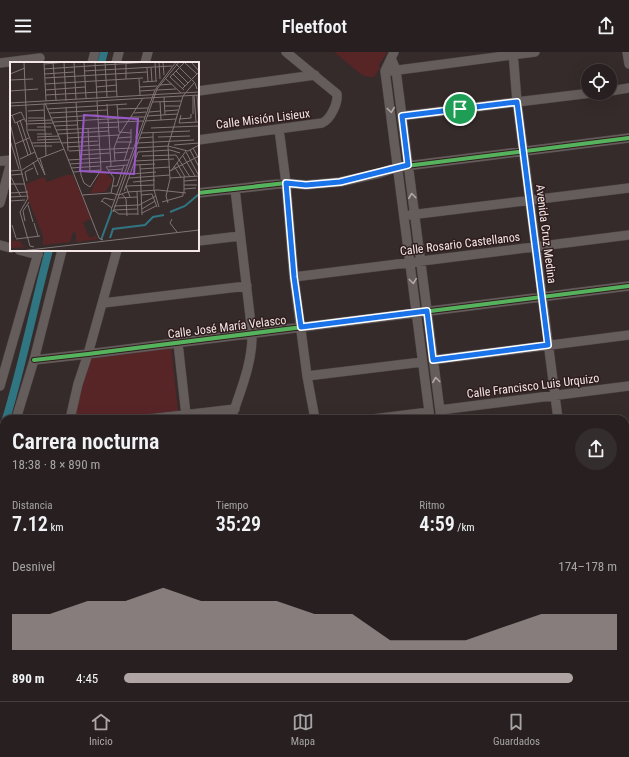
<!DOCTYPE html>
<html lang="es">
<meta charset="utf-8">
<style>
:root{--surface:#282020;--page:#342d2d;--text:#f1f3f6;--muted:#a5a3a5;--line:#443e3e;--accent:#b0a5a4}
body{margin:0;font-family:"Roboto Condensed",sans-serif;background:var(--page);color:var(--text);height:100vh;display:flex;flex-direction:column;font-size:15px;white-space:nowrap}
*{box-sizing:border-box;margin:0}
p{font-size:13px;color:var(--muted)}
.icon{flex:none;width:22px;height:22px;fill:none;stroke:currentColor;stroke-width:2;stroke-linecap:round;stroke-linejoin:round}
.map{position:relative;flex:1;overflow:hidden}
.drawer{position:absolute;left:0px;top:363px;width:629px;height:286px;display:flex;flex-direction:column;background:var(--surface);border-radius:12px 12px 0 0;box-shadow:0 4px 16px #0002,0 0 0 1px var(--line)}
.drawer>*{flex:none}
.fabs{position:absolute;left:581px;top:12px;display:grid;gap:8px}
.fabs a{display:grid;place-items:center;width:36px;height:36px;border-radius:50%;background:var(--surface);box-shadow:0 4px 16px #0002,0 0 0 1px var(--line);font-size:20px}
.pin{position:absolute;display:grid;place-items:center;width:34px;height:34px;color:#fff;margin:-17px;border:2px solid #fff;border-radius:50%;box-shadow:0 1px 4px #0007}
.round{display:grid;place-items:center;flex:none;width:42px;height:42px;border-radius:21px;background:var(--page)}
.headline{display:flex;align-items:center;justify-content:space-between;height:68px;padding:0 12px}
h1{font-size:22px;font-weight:600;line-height:30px}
.figures{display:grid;grid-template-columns:repeat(3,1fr);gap:6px;height:68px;padding:4px 12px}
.figures div{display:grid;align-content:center}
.figures b{font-size:20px;font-weight:600}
.figures small{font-size:11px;font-weight:400}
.figures p{font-size:11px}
.chart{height:112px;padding:8px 12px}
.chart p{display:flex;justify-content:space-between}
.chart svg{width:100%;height:72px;margin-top:4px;fill:var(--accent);opacity:.7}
ul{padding:0 12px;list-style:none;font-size:13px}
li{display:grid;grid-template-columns:64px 48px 1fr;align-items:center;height:30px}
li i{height:10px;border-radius:5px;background:var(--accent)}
header{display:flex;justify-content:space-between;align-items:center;height:52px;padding:0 12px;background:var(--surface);font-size:18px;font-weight:600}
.menu{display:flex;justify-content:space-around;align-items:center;height:56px;border-top:1px solid var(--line);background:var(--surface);font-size:11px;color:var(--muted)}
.menu a{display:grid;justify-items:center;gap:2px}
.menu .on{color:var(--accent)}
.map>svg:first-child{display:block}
.green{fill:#582527}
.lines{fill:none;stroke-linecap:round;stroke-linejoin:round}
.canal{stroke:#307582;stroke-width:8}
.minor-casing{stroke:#4f4746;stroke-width:10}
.minor{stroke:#655d5c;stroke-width:9}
.cycleway-casing{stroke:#2f1d1d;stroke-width:6}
.cycleway{stroke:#56b35d;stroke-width:4}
.oneway{stroke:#b3a8a7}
.route-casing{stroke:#fff;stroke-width:8}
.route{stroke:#1a73e8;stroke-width:5}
.labels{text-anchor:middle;stroke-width:3;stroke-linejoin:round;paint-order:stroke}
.street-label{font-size:12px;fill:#f3e6e5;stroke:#2f1d1d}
.inset-river{fill:none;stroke:#307582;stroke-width:2}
.inset-road{fill:none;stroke:#817675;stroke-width:1}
.view{fill:#995ac8;fill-opacity:0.15;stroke:#995ac8;stroke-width:2}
.inset-edge{fill:none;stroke:#f3e6e5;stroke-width:2}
</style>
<header><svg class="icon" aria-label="menu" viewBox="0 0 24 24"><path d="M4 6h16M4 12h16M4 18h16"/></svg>Fleetfoot<svg class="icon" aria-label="share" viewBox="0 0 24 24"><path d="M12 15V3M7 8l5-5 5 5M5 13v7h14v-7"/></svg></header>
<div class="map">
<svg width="629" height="649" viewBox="0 0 629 649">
<rect width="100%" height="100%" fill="#352b2a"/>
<path class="green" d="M334,0H387L379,13L380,16L374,25H368L362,23Z
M171,294L178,359L105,367H69L90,305Z
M625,493H629V585L625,586Z"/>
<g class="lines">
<path class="canal" d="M101,11L104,0
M6,367C23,311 34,254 49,198
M0,387L4,374"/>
<g class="minor-casing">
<path id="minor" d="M394,0L385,19L430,367
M513,0L517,50L558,367
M627,0L629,12
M391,6L396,18L441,367
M0,11L40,6
M92,11L95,0
M116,11L119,0
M145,11L148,0
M391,19L535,0
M198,39L315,23
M610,39L629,36
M402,64L591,41
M279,77L286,131L294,225L307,324L315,367
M198,88L322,71C331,67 338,51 337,42L286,0
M0,109L11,108
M198,141L286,131L306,133L340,130L380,121L398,115L629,86
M0,151L11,110
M410,163L629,136
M198,189L240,184
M0,193L11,196
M19,198L38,203
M294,225L629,183
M103,251L247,234
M178,291L186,363
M34,308L88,302L629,234
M433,308L629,283
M307,324L422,310
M0,334L39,198
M440,358L629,334
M16,367L34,308L62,198
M70,367L78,332L88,302L117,198
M149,367L235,357
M231,367C240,340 253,310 252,281L235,137
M373,367L429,360
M625,386H629
M0,419L4,405
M625,438L629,437
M625,487H629
M625,589L629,588
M0,603L4,589
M0,620H4
M625,639H629
M232,645L233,649
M349,645L350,649
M465,645V649
M478,645L479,649
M600,645L601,649
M87,649L89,645
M145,649L181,645
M552,649L581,645"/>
</g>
<use href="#minor" class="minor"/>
<g class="cycleway-casing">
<path id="cycleway" d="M198,141L286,131L306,133L340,130L380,121L398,115L629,86
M34,308L88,302L629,234"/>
</g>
<use href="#cycleway" class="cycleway"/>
</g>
<defs><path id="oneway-chevron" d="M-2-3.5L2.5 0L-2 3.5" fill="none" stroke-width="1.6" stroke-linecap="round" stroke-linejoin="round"/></defs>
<g class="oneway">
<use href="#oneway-chevron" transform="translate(391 58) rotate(82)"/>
<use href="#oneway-chevron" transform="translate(412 144) rotate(-97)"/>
<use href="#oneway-chevron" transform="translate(413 229) rotate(83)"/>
<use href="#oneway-chevron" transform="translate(436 328) rotate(-97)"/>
</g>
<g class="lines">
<g class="route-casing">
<path id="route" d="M517,50L548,293L433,308L427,259L301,275L294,225L286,131L306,133L340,130L408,113L402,64Z"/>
</g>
<use href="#route" class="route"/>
</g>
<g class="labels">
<g class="street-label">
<text transform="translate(263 67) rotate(-7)" y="4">Calle Misión Lisieux</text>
<text transform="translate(546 182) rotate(83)" y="4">Avenida Cruz Medina</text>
<text transform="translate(460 192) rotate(-7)" y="4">Calle Rosario Castellanos</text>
<text transform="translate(227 275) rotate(-7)" y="4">Calle José María Velasco</text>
<text transform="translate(533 334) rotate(-7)" y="4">Calle Francisco Luis Urquizo</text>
</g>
</g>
<g transform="translate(10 10)">
<rect width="189" height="189" fill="#352b2a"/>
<path d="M92,108L103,118L95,130L80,131ZM56,113H63L81,157L73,160L76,169L80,176L86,174L88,177L66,180V171L63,170L60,180L33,183V174L18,137L16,122L34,115L37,120ZM0,164L2,179H10L13,184L18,185L0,186Z" fill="#582527"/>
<path class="inset-river" d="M160,150L175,144L189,132M100,176L103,167L135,163L143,155L154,153M91,178L102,148"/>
<path class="inset-road" d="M14,0L17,69L28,98M34,0L36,39M43,0L46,38M54,0L56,39M64,0L66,37M74,0L76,36M85,0L87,37M95,0L97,35M105,0L107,35M145,0L146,19M149,0L150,17M153,0L154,13M181,0L189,9M116,1V17M175,1L187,12M34,2L57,0M166,2L185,21L187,27M141,5L142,20M137,6L138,20M34,7L139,0M74,9L162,4M166,9L178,21M0,12L15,6M34,12L64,10M163,12L175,24M160,15L175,0M160,15L174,28M35,16L137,10M155,16L171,31M129,17L130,33M0,18L23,17M133,20L147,19M35,22L133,16M150,23L162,22M86,25L107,23M130,25L147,24M172,27L189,10M35,28L75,25M147,28L166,27M0,29L28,27M130,29L145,28M36,33L107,29M184,33L186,60M187,33L189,62M154,35L155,53M66,40L71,113L74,121L80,125L91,108L87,39M142,40L171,39M150,40L151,58M0,41L189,30M35,41L54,87M34,42L36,94M97,42L101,104M107,42L109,70L121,71M0,44L189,33M155,44H170M56,45L58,89M37,47L117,42M108,47L138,46M18,49L34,48M155,49L168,48M139,50L151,49M39,51L97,48M124,51L136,50M183,52V34M2,53L5,61L14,57M171,53L169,61L188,60M0,54L11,50L16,60M137,54L167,52M121,55H135M18,56H34M41,56L87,53M169,57L181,56V52M10,58L21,92M18,59L42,58M135,59L166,57M7,60L18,93M43,60L116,56M0,61L11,107M88,61L133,59M16,62L43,61M44,64L67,63M27,65H41M78,66L80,111M141,66L189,64M18,68H35M46,68L108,65M131,71L180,69M143,71L144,128L149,145M27,72H42M48,72L99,69M27,75L49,74M148,75L180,74M58,76L109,73M108,76L121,75M126,76L128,59M129,76L143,75M0,78L9,107M27,78L50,77M106,80H122M22,81L51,80M51,81L88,79M127,81L184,78M5,82L19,76M164,83L189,81M24,84H42M57,85L89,83M125,86L158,84L178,89L189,83M183,86L189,97M180,88L189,105M59,89L123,86M176,90L189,114M104,91L117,90M69,93L100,91M132,94L166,93L180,115M173,94L185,114M10,97L25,90M28,97L54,87L89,176L93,178M58,98L90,96M105,99L104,86L109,73L133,36M114,99L121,78V67M125,99L164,97M23,100L28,113M167,101L175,115M60,102L119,98M124,103L145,102M130,103L132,153M164,104L171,115M61,106L90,104M130,107L160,105M11,108L18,136L10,150L20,184L24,185M98,108L113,107M0,109L12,108L28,98L35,113L30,97M160,109L189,94M161,109L176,89M63,110L91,108M121,112L146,110M0,113L11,135M1,113L13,112M174,115V131M119,116L160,113M160,116L189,114M17,119L15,110L23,106M174,119L187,118M123,120L145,118M0,122H15M174,123H187M102,124H107L114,103M174,127L186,126M114,129L128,90L160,88L170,91M127,129L128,153M0,131L18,130M101,131L104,116L96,105L117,103M112,132L116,137L117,154M72,133L101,131L109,133L117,130L148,128L176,131M131,133L142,132L147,145M0,135L18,134M120,135L116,124L144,123M108,136L127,135M0,139L15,138M92,139L102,146M91,140L94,136L104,138M152,140L173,134V131M158,141L156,134L160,117L158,84L173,34L184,21M18,143L23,160M104,144L129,143L146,134M132,147L145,139M101,148L145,28L166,0M103,148L109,152H128M104,148L127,147M103,150L147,27L169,0M132,151L146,144M162,157L160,161L167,170M15,159L13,149L19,140M24,161L28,174M2,163L6,176M6,177L30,174M11,189L189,168"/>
<path class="view" d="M74,53L128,57L124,112L70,109Z"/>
<rect width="189" height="189" class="inset-edge"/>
</g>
</svg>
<div class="fabs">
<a><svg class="icon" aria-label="locate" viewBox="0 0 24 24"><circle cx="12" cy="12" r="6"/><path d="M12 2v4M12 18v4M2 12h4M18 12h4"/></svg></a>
</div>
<div class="pin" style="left:460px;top:57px;background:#1e9e55"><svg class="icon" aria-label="arrive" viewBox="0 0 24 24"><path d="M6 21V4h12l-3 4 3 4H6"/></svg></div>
<section class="drawer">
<div class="headline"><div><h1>Carrera nocturna</h1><p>18:38 · 8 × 890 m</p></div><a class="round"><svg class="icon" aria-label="share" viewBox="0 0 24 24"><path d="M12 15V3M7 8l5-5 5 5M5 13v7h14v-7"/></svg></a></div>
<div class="figures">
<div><p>Distancia</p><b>7.12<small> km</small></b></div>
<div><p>Tiempo</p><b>35:29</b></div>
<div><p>Ritmo</p><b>4:59<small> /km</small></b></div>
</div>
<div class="chart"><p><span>Desnivel</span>174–178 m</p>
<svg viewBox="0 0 160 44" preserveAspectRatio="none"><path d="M0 44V22L10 22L20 14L30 14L40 6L50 14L60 14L70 14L80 22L90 22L100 38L110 38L120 38L130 30L140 22L150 22L160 22V44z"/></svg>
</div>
<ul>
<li><b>890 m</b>4:45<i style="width:91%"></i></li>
</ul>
</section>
</div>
<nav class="menu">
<a class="on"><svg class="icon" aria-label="home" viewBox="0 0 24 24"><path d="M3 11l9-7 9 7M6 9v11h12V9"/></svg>Inicio</a>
<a><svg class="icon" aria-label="map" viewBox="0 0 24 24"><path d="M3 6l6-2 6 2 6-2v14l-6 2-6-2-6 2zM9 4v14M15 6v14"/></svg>Mapa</a>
<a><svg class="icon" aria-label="saved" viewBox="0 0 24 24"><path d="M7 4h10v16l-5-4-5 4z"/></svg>Guardados</a>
</nav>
